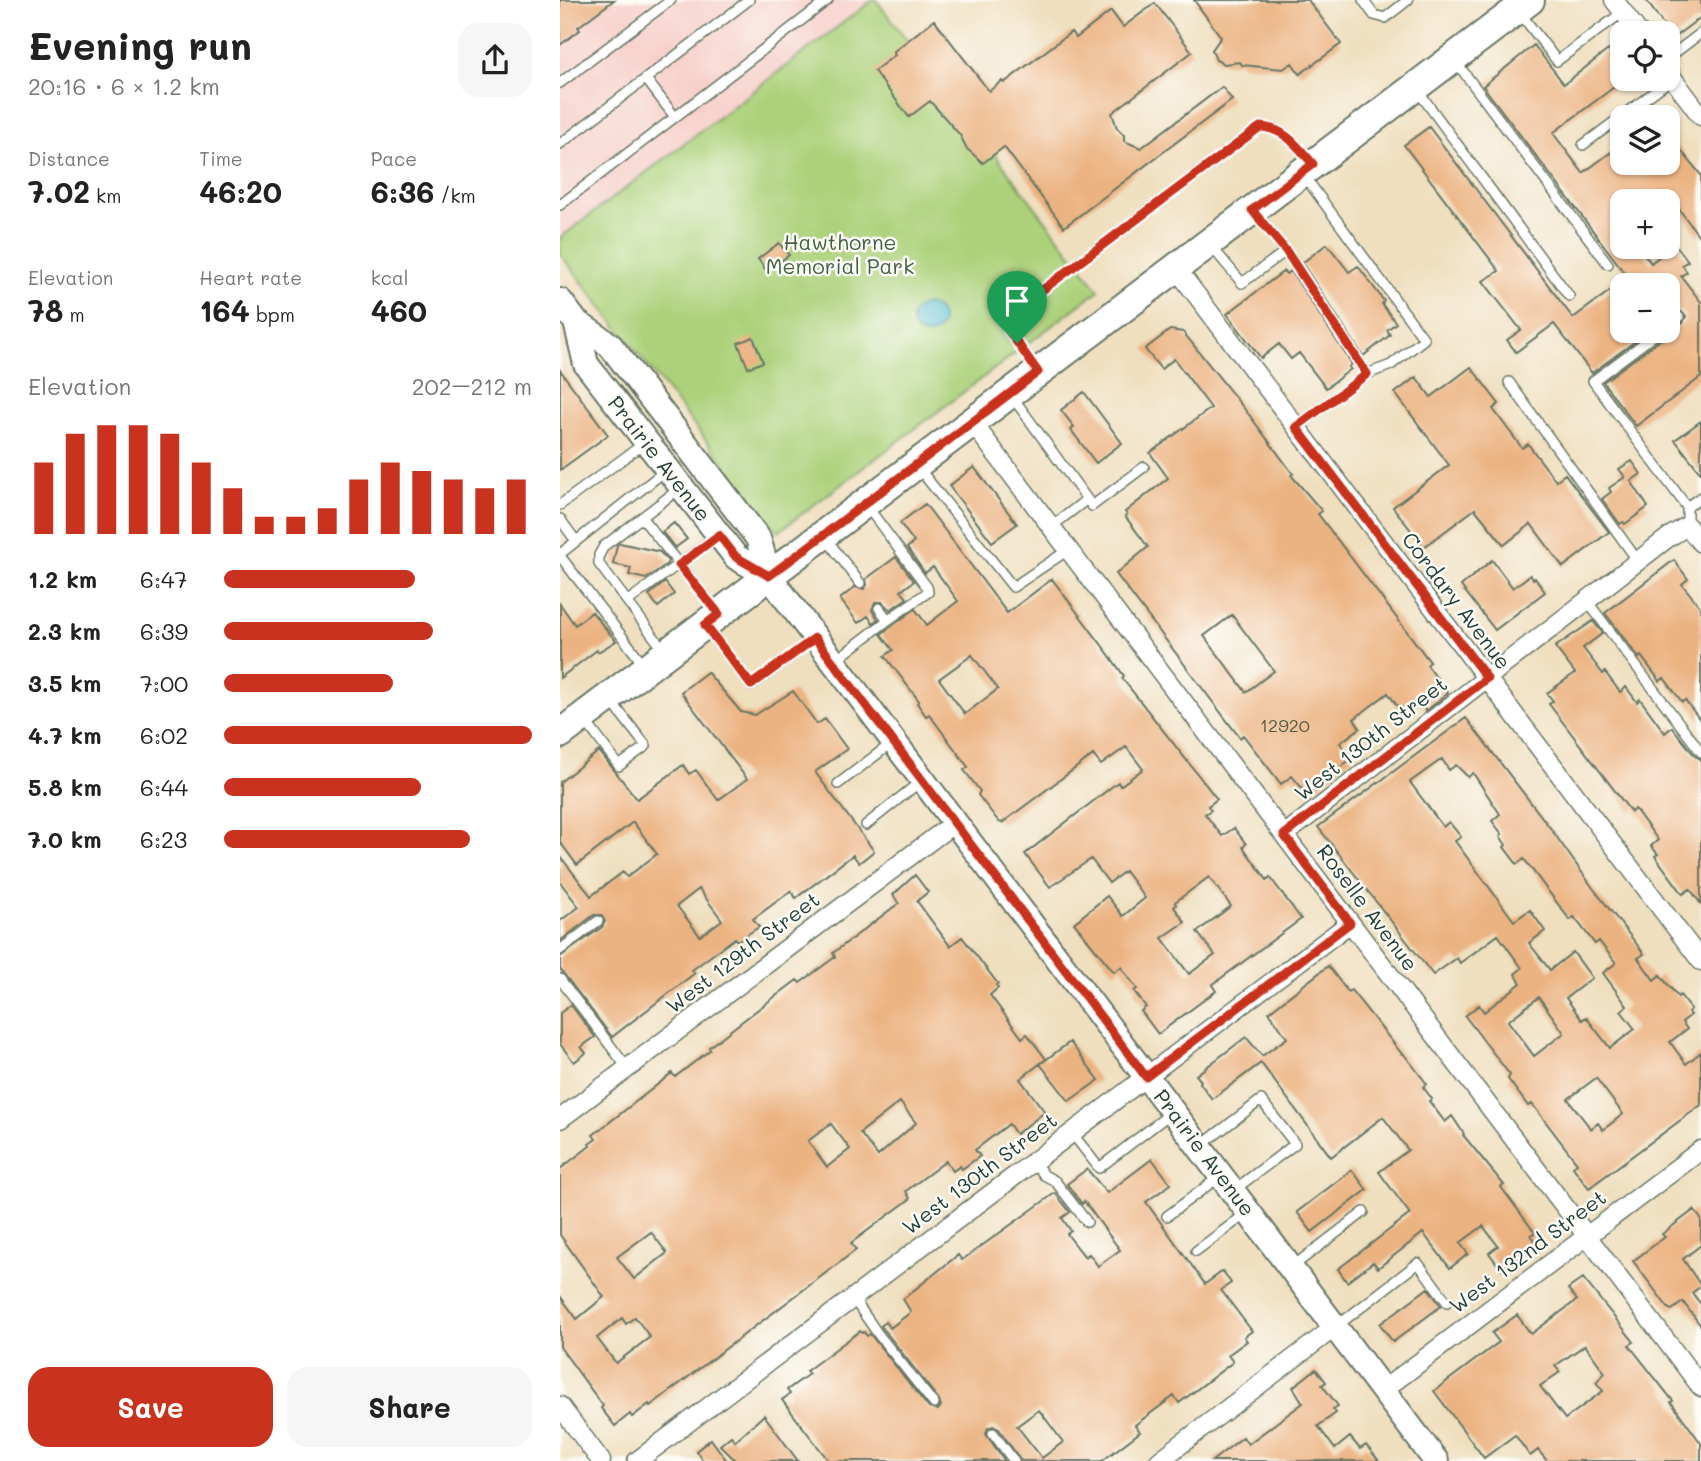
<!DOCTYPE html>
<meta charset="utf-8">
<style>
:root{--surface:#fff;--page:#f6f6f6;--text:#222;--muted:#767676;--accent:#c8321e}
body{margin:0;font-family:Mali,sans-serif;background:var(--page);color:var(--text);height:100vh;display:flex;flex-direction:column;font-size:26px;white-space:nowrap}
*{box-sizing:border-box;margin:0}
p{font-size:23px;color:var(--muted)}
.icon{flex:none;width:38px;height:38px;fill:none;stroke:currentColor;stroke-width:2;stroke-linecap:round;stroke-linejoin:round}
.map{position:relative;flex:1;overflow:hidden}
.side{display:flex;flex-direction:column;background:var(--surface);width:560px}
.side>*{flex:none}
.tools{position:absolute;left:1050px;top:21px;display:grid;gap:14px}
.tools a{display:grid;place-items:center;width:70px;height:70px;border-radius:14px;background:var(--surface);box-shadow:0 2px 5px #0004;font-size:35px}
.pin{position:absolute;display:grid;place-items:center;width:60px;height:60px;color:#fff;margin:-72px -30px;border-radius:50% 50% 50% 0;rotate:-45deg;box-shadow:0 0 7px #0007}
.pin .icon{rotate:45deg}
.round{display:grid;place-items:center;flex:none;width:74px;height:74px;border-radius:21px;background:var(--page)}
.head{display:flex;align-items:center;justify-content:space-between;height:119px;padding:0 28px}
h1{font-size:38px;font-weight:700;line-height:52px}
.stats{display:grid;grid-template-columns:repeat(3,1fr);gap:10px;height:119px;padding:7px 28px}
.stats div{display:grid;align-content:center}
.stats b{font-size:30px;font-weight:700}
.stats small{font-size:19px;font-weight:400}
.stats p{font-size:19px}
.chart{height:196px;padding:14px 28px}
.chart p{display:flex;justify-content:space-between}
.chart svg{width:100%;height:126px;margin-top:7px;stroke:var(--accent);stroke-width:6}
.action{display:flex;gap:14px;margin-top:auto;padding:14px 28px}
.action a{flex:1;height:80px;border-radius:21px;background:var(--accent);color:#fff;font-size:28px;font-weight:700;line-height:80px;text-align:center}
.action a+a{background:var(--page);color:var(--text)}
ul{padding:0 28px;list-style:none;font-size:23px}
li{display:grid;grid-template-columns:112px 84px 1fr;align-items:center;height:52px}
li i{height:18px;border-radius:9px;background:var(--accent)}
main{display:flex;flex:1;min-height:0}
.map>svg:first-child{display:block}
.built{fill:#f7d0ca}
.green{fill:#acd17a;stroke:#668757;stroke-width:2}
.water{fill:#56bfd2;stroke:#3a7e83;stroke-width:2}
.building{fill:#ecb382;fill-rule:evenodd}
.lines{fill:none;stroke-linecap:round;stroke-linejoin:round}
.service-casing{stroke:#687665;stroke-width:12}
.minor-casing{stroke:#687665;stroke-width:21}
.secondary-casing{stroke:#687665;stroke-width:28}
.primary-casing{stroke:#687665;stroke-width:32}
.service{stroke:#fff;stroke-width:9}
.minor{stroke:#fff;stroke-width:18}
.secondary{stroke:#fff;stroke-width:24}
.primary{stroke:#fff;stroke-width:28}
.route-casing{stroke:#fff;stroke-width:14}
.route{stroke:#c8321e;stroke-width:9}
.labels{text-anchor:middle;stroke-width:5;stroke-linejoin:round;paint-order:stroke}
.number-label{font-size:18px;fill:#525a48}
.park-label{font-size:21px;fill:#426246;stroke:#fdfcf7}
.street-label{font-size:21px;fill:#1f3d34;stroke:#fdfcf7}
</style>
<main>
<section class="side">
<div class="head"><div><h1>Evening run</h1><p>20:16 · 6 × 1.2 km</p></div><a class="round"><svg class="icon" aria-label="share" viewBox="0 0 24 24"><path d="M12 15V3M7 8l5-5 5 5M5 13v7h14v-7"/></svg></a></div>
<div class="stats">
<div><p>Distance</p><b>7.02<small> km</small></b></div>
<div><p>Time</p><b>46:20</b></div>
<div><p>Pace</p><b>6:36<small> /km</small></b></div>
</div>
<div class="stats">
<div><p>Elevation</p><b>78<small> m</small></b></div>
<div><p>Heart rate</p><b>164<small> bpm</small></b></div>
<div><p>kcal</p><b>460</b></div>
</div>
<div class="chart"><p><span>Elevation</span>202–212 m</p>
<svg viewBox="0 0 160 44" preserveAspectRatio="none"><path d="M5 44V19M15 44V9M25 44V6M35 44V6M45 44V9M55 44V19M65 44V28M75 44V38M85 44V38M95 44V35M105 44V25M115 44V19M125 44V22M135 44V25M145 44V28M155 44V25"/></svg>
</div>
<ul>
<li><b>1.2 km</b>6:47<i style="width:62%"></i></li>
<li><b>2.3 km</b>6:39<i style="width:68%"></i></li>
<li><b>3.5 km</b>7:00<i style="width:55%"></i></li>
<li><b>4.7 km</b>6:02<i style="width:100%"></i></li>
<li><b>5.8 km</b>6:44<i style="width:64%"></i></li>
<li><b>7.0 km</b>6:23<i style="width:80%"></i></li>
</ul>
<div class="action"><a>Save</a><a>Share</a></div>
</section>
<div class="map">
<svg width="1141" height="1461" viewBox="0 0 1141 1461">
<rect width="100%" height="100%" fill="#fdfcf7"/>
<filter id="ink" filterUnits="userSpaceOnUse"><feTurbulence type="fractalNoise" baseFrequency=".0143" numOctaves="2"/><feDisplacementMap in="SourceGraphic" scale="14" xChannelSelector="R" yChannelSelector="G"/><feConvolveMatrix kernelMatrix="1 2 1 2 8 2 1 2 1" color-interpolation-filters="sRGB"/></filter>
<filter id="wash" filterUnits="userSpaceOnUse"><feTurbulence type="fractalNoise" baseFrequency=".00686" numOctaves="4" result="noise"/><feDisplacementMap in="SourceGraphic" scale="28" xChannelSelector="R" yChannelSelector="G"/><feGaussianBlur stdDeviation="1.57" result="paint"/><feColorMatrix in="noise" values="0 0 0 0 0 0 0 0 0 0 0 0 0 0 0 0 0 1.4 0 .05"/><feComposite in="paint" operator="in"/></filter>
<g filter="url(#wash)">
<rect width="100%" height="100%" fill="#efdfbf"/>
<path class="built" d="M0,0H313L0,238Z"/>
<path class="green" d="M313,0H316L539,290L218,532L0,254V238Z"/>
<path class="water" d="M352 320a15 15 0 1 1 30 0a15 15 0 1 1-30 0Z"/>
<g id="blocks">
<path class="building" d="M0,0H54L18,27L20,30L0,45Z
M634,0H748L781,44L740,74L732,63L723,69L682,65L680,62L664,64L656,60L652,50L661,37Z
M1086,0H1141V17L1113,38Z
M595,3L632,52L552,113L557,128L564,135V141L581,148L662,87L672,100L504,227L444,147L423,163L407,149L400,135L370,101L349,117L314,71L335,55L333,52L374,20L429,91L442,81L444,83L511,32L516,38L551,11L563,27Z
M974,45L1004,84L1048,50L1054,57L1062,51V81L993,133L1023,173L1062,144V163H1108V134L1141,175V239L1116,205L1108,211V201H1062V247H1078L1091,263L1115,244L1128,261L1122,265L1127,272L1121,276L1141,302V377L1076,426L1043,382L1104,337L1107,332L1123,323L1126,316L1119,310L1108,317V285H1074L923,86Z
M869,127L1013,318L1062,282V331H1089L1032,373L994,324L956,352L947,340L961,330L923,281L939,271L844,145Z
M219,243L229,255L207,271L198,259Z
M767,244L789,272L798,266L824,301L822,304L836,323L827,330L830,335L803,356L742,263Z
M724,271L726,274L731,271L792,364L789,367L791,369L766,388L739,353L731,359L719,344L701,358L667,314Z
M610,330L623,332L690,416L733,474L731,475L762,511L758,514L870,662L867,665L888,693L866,711L860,704L858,705L856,702L842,713L828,693L794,719L800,728L780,743L792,758L770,776L771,778L747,794L732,776L721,784L683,735L680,738L556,574L588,547L565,516L567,515L565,512L608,478L590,453L651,408L614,359L601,369L585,349ZM672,615L714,671L686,692L644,636Z
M193,337L203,362L188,368L178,343Z
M911,367L939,404L933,409L962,448L968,444L996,481L1005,474L1049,532L1003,567L971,524L944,545L915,509L864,547L833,507L889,465L835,393L856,377L871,397Z
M0,370L48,435L0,470Z
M524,392L562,443L536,463L511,430L514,427L501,410Z
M1141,421V473L1115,440Z
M1072,461L1081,474L1071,481L1088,507L1065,524L1063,522L1060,524L1042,499L1051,492L1049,488L1065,477L1059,469Z
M414,467L457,524L432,542L389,486Z
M365,504L447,613L492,579L547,652L564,676L562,678L657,799L648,806L651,810L645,814L662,836L674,828L686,844L683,847L707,880L710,877L741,919L652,985L656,991L598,1034L581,1011L586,1007L574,991L577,989L561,967L554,972L514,923L547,896L563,916L585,898L565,871L549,883L531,859L490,887L465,854L558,782L560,786L583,769L566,747L541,765L533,755L442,823L439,822L418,795L420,791L404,770L408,767L369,714L366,716L357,703L359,701L325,656L333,650L321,634L332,626L355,609L367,625L398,601L373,567L365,573L347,548L354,542L340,523ZM412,655L438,689L405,714L379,679ZM649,877L671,906L637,932L655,955L629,974L602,938L625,922L614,907L616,905L615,902Z
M114,523L127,539L115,548L102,532Z
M60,543L100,552L108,561L107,564L86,579L69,575L71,568L53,564L57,545Z
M336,557L354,581L341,591L347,598L330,610L322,602H315L312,610L318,619L313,623L308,616L298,623L280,599L295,587L304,589L307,585L306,579Z
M932,560L953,588L970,575L973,579L975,578L985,592L935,630L901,586Z
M1114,560L1128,579L1122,584L1141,608V721L1125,700L1122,702L1104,678L1100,681L1081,656L1079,658L1045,613Z
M105,582L114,594L98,607L89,595Z
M0,604L15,625L32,612L56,641L38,652L37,650L0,678Z
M1033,621L1043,633L1023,648L1043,674L1045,672L1060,692L1066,687L1077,702L1080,699L1105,733L1112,727L1135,756L1141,759V904L1130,889L1123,894L1095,856L1098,854L1091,846L1098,840L1075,809L1071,812L989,704L993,701L987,693L1015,673L995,647Z
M147,672L181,712L195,715L233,691L257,724L265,719L287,749L255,772L314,851L299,863L293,855L236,898L231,891L193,919L199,927L177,941L175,938L132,970L135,973L52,1037L0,969V957L42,927L45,921L41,915H34L0,941V921L19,907L0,882V856L31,896L63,872L67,877L97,854L73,822L17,865L0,842V782L39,751L77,799L123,765L129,774L136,770L158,800L187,779L121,692ZM139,889L162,920L140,936L117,906Z
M906,718L991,829L1033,888L1082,951L1084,954L1078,958L1094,980L1100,975L1118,997L1120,995L1131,1009L1128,1012L1131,1015L1122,1022L1127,1029L1110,1042L1126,1064L1141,1052V1105L1029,1188L1013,1167L1017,1163L972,1104L968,1106L948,1079L950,1075L905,1016L919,1005L924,1012L961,983L955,974L962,968L938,935L900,963L897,958L873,975L758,827ZM882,759L889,770L896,765L908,777L913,773L940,814L932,821L942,834L940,836L946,845L944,847L957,864L964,859L1010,920L1014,917L1035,944L1039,941L1056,963L1043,973L1067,1006L1061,1011L1075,1029L1050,1048L1026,1017L1022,1020L1006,998L1032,978L1013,952L990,970L969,943L985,931L970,910L954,921L895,841L901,837L889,822L883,827L850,782ZM979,997L1004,1033L974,1056L948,1021ZM1036,1078L1063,1114L1043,1130L1038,1123L1031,1129L1008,1099Z
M355,875L368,892L357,901L390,946L402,937L438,984L436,985L438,988L430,995L462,1038L467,1034L486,1059L460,1079L485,1112L456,1134L449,1124L415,1150L420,1156L402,1169L400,1166L393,1171L386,1161L346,1191L350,1199L291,1243L296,1250L90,1406L89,1404L72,1417L70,1414L55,1426L41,1408L43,1406L0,1347V1296L17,1319L44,1297L0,1235V1169L30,1146L29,1144L36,1139L33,1135L87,1093L112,1073L115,1077L150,1050L149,1047L180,1023L237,980L240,983L275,957L273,953L339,903L333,895ZM340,1102L356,1123L318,1156L300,1133ZM271,1124L290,1149L267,1167L248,1141ZM91,1232L107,1253L74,1279L57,1257ZM75,1317L90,1337L56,1363L37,1338L62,1318L66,1324Z
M768,966L788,992L791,990L842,1054L843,1053L867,1084L863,1087L872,1099L869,1101L885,1122L892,1116L904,1134L903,1135L944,1185L941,1187L975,1233L971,1235L977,1243L941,1269L929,1253L938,1246L923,1226L900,1243L908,1254L890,1268L863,1233L818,1268L813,1262L787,1282L778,1269L850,1214L819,1172L848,1150L823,1117L771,1157L701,1063L652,1099L640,1083L641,1081L636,1075L686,1037L702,1056L727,1038L709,1012Z
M11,1005L35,1037L21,1047L26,1053L14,1062L0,1044V1013Z
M510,1042L539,1080L509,1101L480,1064Z
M592,1159L611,1184L586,1202L645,1284L663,1271L671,1283L661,1290L692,1331L684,1337L687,1341L668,1355L673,1362L619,1403L614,1396L575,1425L580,1432L542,1461H461L439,1429L433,1426L428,1428L426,1434L445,1461H269L222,1400L230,1394L227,1390L249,1374L246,1371L300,1331L302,1333L304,1332L307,1336L310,1334L369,1408L378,1410L381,1406L379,1400L321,1326L325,1322L330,1328L351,1312L343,1299L398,1255L402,1260L495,1193L510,1212L502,1218L511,1231L507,1234L525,1257L529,1254L538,1266L560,1250L524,1201L522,1204L507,1184L527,1169L547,1193ZM479,1410L503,1442L482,1458L457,1426Z
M792,1170L807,1190L752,1232L737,1212Z
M1134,1210L1141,1219V1245L1123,1259L1141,1286L1132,1293L1141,1304V1326L1123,1302L1112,1310L1109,1309L1073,1261L1105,1237L1102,1234Z
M1023,1278L1074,1342L1069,1345L1113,1401L1111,1402L1141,1443V1461H987L978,1450L970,1456L955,1435L924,1458L874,1391L939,1342L932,1333L957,1315L971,1334L1017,1300L1008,1289ZM1025,1345L1045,1373L1036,1382L1043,1391L1005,1419L980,1386L1000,1372L995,1366Z
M868,1288L881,1306L833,1342L820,1324Z
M756,1369L766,1382L762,1385L778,1406L773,1409L776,1413L758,1426L775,1449L790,1437L800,1449L806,1445L819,1461H652L683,1437L688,1444L743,1403L733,1387Z
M204,1415L238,1461H176L160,1445L171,1436L175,1441Z
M151,1439L167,1461H144L136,1451Z"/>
</g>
</g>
<g filter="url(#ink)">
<use href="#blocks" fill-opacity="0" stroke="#687665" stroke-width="2"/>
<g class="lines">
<g class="service-casing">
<path id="service" d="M803,0L814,15L825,18L848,0
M960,13L997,61L1063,12
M1108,58L1141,33
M896,62L1048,264
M86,79L115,117
M0,83L111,0
M858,91L1009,296
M0,144L189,0
M1023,145L1113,78
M745,177L864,339L831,365L807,374
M0,205L268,0
M652,247L682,283L726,251L696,214
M726,251L807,374L736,427
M1108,325L1119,317
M1100,331L1033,381L1127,507V526
M477,370L449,331V318L461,306L700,127C724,128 735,144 751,161
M949,382L1078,561
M451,395L532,506L584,467
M357,466L453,587L508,550
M0,505L86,442
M306,505L367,587L368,592L328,620
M1127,507L1141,497
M82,518L156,610
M0,519L16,541
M491,527L526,500
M265,537L300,583
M0,554L106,470
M0,556L84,665
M68,601L157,536
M1027,601L1141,752
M146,626L191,686L255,638
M103,649L39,564V555L44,546L119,489
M275,661L328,620L319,608
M24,719L59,766L86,746L51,701
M278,784L332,743
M306,825L361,781
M0,950L38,921
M0,979L68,1069
M512,1133L539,1168L611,1113
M639,1147L701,1100L735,1144L674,1190
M474,1162L484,1175L495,1181L527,1222
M607,1216L659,1177
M636,1251L687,1213
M732,1267L804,1212
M293,1298L318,1334L374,1404
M777,1326L858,1263L887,1302
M433,1433L454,1461"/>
</g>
<g class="minor-casing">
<path id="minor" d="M1054,0L1079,33
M1108,72L1141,116
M616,268L1141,961
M412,422L1141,1387
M724,835L1109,537L1127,526L1141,543
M0,1119L394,823
M823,1390L1141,1150
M0,1406L41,1461
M77,1461L790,923
M599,1461L775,1327"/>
</g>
<g class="secondary-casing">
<path id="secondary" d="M0,301L16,322L50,345L198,538L209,576L876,1461
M16,322L26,364L176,557L209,576"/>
</g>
<g class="primary-casing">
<path id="primary" d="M0,734L970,0"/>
</g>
<use href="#service" class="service"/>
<use href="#minor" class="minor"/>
<use href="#secondary" class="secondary"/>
<use href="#primary" class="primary"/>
</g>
</g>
<g class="lines" filter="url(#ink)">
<g class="route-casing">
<path id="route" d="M700,127C725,128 737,146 753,164L692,210L726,251L807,374L736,427L927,678L724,835L790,923L586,1077L255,638L191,685L145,625L159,614L119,565L159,535L176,557L209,576L240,553L478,372L449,331V318L461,306Z"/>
</g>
<use href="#route" class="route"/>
</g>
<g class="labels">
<g class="number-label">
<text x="725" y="732">12920</text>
</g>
<g class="park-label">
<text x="280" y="250">Hawthorne<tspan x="280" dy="24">Memorial Park</tspan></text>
</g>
<g class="street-label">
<text transform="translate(99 459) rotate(52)" y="7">Prairie Avenue</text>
<text transform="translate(896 601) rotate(53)" y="7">Cordary Avenue</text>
<text transform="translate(811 739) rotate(-38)" y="7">West 130th Street</text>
<text transform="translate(807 908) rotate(53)" y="7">Roselle Avenue</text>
<text transform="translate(183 953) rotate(-37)" y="7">West 129th Street</text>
<text transform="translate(644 1153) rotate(53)" y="7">Prairie Avenue</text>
<text transform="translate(420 1174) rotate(-37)" y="7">West 130th Street</text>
<text transform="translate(968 1252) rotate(-37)" y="7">West 132nd Street</text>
</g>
</g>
</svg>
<div class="tools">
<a><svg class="icon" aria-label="locate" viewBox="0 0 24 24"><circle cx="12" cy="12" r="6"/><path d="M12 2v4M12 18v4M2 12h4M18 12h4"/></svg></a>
<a><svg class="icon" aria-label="layers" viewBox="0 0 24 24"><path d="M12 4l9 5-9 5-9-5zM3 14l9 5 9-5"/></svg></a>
<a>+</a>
<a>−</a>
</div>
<div class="pin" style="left:457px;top:343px;background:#1e9e55"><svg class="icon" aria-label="arrive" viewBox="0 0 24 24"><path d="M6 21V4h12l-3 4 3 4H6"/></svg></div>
</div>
</main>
